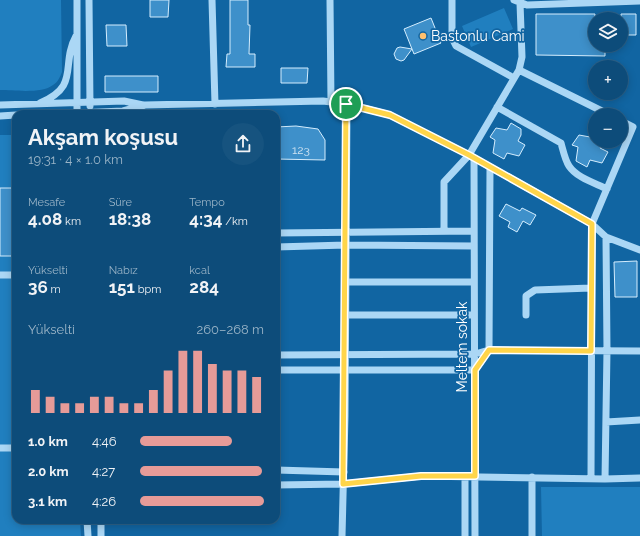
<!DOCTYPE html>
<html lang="tr">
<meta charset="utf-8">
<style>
:root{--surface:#0d4c7a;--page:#16537f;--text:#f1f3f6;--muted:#9ab4c7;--line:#2d638b;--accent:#e69b98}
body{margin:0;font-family:Raleway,sans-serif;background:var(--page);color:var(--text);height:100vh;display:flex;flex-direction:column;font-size:15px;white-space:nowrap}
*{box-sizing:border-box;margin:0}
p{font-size:13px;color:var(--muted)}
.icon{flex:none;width:22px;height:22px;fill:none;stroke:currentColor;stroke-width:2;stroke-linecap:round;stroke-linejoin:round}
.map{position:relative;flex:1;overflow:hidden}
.panel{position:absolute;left:12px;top:110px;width:268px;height:414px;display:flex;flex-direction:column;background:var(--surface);border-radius:12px;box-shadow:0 2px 10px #0003,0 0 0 1px var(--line)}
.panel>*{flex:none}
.controls{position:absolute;left:588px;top:12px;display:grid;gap:8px}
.controls a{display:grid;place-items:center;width:40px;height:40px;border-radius:50%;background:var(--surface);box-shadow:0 2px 10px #0003,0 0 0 1px var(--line);font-size:20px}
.pin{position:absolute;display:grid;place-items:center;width:34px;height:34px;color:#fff;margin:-17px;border:2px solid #fff;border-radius:50%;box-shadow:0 1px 4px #0007}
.round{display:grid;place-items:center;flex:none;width:42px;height:42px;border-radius:21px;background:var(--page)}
.summary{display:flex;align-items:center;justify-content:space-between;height:68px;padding:0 16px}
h1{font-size:22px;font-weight:700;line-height:30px}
.stats{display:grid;grid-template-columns:repeat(3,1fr);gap:6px;height:68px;padding:4px 16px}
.stats div{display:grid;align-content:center}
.stats b{font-size:17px;font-weight:700}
.stats small{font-size:11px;font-weight:400}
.stats p{font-size:11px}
.chart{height:112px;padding:8px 16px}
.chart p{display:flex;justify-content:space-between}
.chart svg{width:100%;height:72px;margin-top:4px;stroke:var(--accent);stroke-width:6}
ul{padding:0 16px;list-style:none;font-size:13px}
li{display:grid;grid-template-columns:64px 48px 1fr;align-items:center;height:30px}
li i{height:10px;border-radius:5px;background:var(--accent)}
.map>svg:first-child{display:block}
.green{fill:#207fbf}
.building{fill:#3e90ca;stroke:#d4edfe}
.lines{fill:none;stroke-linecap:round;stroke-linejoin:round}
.minor{stroke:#abd7f5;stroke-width:7}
.route-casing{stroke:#fff;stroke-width:8}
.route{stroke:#ffd54a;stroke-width:5}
.poi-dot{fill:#ffc16f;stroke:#1165a2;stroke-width:1.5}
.labels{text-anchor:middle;stroke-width:3.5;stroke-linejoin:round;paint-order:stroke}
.number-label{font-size:12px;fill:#cfe3f2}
.poi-label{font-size:14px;fill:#fff;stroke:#1165a2;text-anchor:start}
.street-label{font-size:14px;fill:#fff;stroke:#1165a2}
</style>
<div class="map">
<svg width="640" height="536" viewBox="0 0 640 536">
<rect width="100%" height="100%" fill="#1165a2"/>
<path class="green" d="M0,0H61L62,72C60,77 58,82 53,85C42,94 14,90 0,90Z
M504,8L513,29L471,47L462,26Z
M0,135H16V520H80L81,536H0Z
M640,487V536H542L541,487Z"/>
<path class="building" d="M150,0H169L168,17H150Z
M230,0H248V25H250L249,54H255V67H226L227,54H230Z
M536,14H595V45H605V56L536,55Z
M621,14H636V35H621Z
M431,18L441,43L414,54L412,49L404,60L401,61L396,59L394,54L397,48L400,47L412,49L404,29Z
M106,25H126L127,46H107Z
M281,68H308L307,83H281Z
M105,76H158V92H105Z
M511,123L521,129V135L518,141L525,145L519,156L507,153L504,159L493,153L495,140L490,137L496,128L507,130Z
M296,126L318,129L325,140V160L276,159V127Z
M595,129V141H604L600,148L608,152L602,163L590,160L587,167L576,161L578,147L572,145L579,135L590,137Z
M0,188H16V256H0Z
M506,204L520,211L522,208L536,215L530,225L523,221L517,232L508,227L510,222L499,216Z
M637,261V297H615L614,262Z"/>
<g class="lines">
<path class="minor" d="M77,0V114
M89,0L90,106
M212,0L215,104
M330,0L331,102
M452,0V38L456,46L514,78
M514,0L527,5L640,1
M519,70L522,57L520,3
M40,103C81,86 60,65 76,36
M0,105L124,101L143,105
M497,107L561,143C563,150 565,160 569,166C577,178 595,183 607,189
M52,114L123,111L145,105L323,101L347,104L390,115L469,155L592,224L606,237L640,250
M0,116L16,115
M474,158L475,536
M444,231V182L469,155L519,70L610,115
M276,233L474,231
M276,247L346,245L474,246
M0,275H16
M346,282H474
M345,315H474
M526,315V296L535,290L591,288
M276,355L475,354L489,350L490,168
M276,370H475L489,350L640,351
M606,422L640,420
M0,448H16
M276,470L344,472
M532,477V536
M591,478L592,224L633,127L621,121
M605,479L607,350L606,237
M276,485L343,484L421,476L605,479L640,478
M87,520L88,536
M101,520V536
M342,536L345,416L347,104
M465,536V476"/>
</g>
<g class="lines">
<g class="route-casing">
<path id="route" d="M346,104L390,115L469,155L592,224L591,351L489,350L475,370V476H421L343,484Z"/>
</g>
<use href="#route" class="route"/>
</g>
<circle class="poi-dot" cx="423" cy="36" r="4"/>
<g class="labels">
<g class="number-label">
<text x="301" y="154">123</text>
</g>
<g class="poi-label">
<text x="431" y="41">Bastonlu Cami</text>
</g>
<g class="street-label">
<text transform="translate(462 347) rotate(-90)" y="5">Meltem sokak</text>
</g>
</g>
</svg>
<div class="controls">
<a><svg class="icon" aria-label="layers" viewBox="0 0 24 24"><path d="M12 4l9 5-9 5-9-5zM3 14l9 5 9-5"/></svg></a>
<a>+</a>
<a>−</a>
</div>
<div class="pin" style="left:346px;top:104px;background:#1e9e55"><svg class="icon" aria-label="arrive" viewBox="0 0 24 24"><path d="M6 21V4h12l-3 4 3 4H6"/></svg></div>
<section class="panel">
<div class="summary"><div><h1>Akşam koşusu</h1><p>19:31 · 4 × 1.0 km</p></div><a class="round"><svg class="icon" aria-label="share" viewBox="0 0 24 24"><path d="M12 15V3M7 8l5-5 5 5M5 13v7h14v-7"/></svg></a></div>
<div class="stats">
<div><p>Mesafe</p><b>4.08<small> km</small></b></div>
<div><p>Süre</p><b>18:38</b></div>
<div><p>Tempo</p><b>4:34<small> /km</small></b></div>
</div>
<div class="stats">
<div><p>Yükselti</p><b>36<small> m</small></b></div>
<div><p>Nabız</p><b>151<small> bpm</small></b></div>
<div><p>kcal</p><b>284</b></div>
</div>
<div class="chart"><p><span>Yükselti</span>260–268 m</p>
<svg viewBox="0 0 160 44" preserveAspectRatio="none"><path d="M5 44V30M15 44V34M25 44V38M35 44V38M45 44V34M55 44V34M65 44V38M75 44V38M85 44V30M95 44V18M105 44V6M115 44V6M125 44V14M135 44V18M145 44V18M155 44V22"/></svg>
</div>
<ul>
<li><b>1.0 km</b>4:46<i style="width:74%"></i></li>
<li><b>2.0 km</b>4:27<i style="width:98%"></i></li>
<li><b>3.1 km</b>4:26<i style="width:100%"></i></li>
</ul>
</section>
</div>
